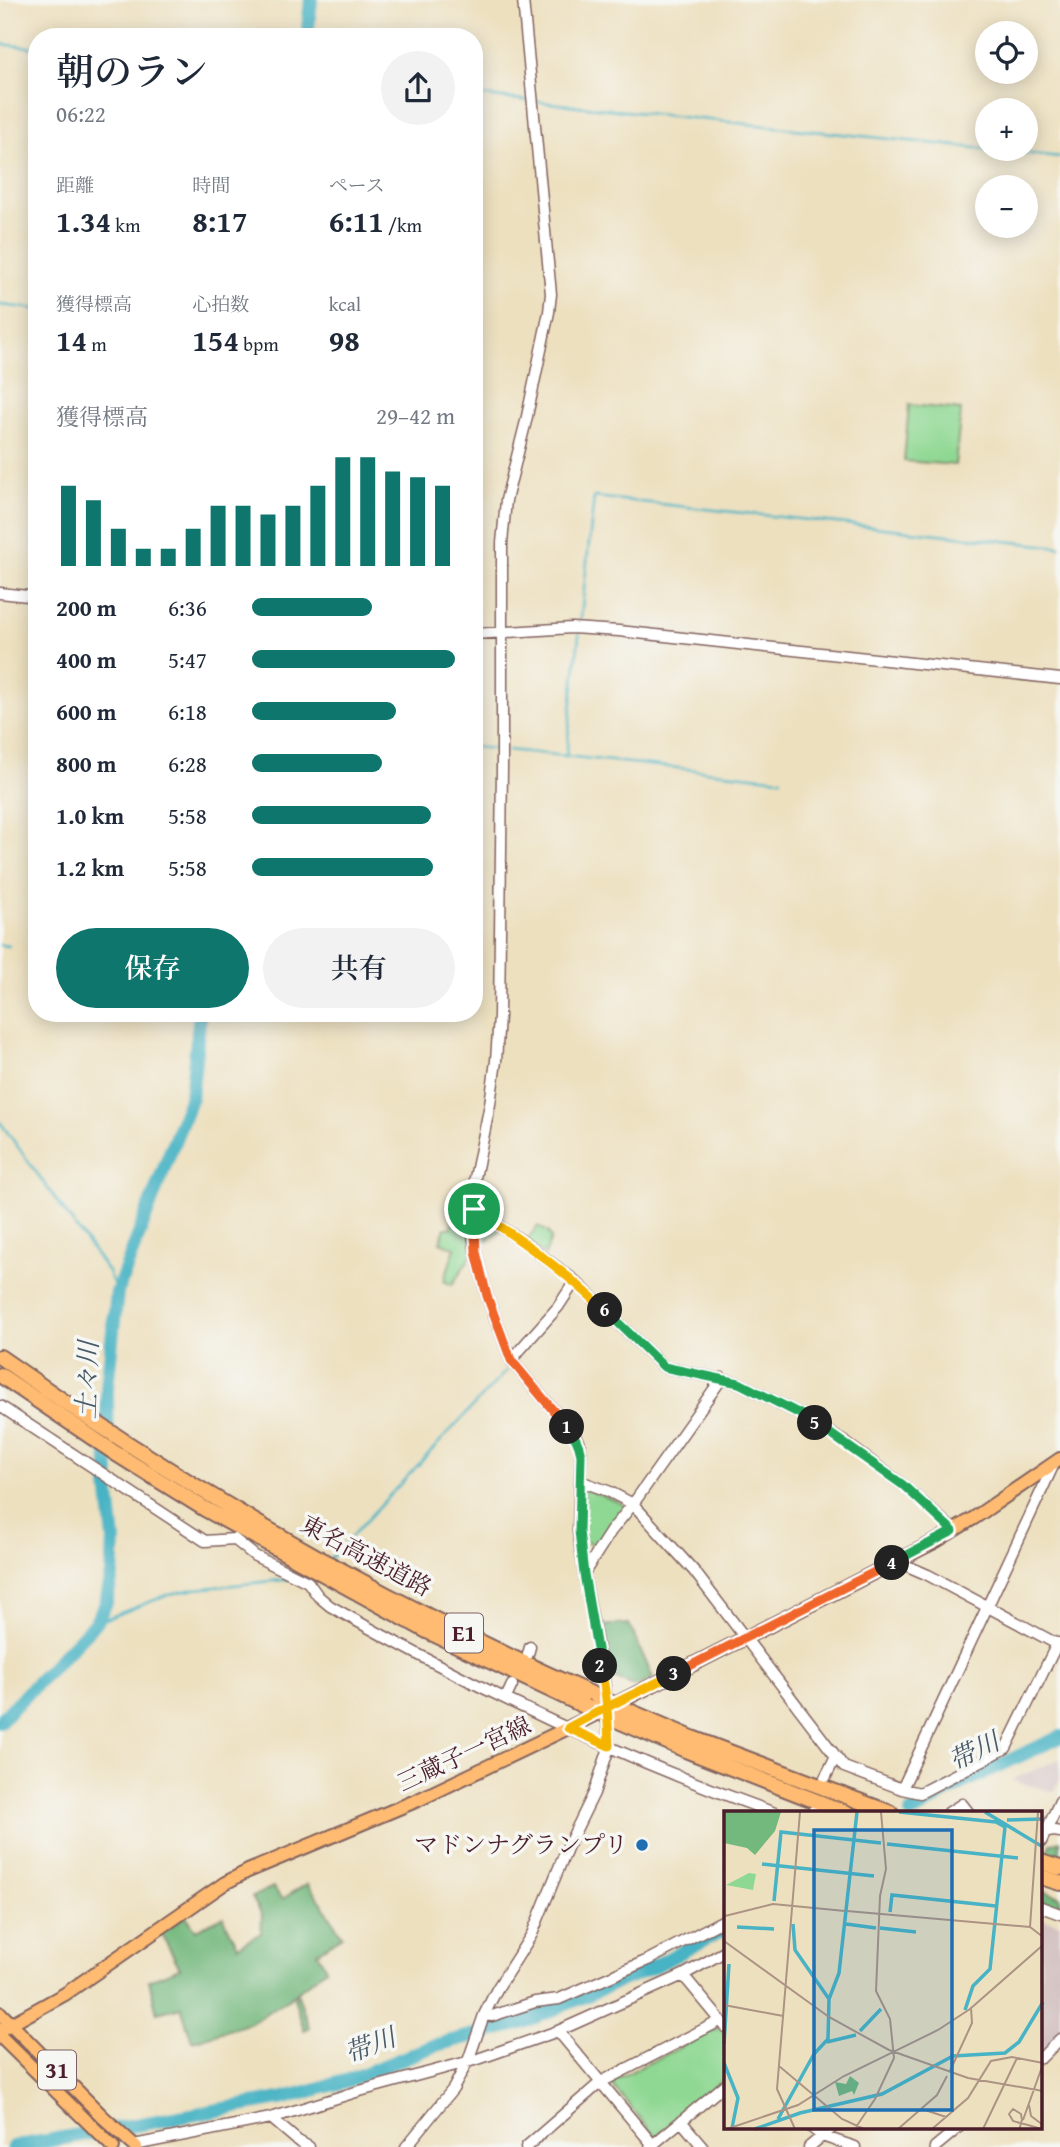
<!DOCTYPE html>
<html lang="ja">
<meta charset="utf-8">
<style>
:root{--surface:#fff;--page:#f2f2f3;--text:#1f2937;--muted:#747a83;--accent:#0f766e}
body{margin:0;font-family:"Gentium Book Plus","Noto Serif JP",serif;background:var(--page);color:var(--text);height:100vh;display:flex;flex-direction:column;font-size:26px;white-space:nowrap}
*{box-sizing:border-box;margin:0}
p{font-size:23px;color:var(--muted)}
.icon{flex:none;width:38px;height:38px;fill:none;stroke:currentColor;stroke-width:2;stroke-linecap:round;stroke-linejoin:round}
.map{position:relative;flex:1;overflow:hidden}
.details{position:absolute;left:28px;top:28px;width:455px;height:994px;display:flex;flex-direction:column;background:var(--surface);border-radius:28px;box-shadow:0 4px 18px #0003}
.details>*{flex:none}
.controls{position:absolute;left:975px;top:21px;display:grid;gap:14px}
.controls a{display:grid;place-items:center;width:63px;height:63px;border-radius:50%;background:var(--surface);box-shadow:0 4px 18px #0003;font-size:35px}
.pin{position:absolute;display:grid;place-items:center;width:60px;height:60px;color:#fff;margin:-30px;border:4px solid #fff;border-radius:50%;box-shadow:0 2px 7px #0007}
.km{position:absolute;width:35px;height:35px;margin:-18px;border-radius:50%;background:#222;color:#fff;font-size:19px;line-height:35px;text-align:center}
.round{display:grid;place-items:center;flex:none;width:74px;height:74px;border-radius:37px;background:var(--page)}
.summary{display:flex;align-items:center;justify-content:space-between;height:119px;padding:0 28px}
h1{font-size:38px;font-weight:600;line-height:52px}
.figures{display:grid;grid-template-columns:repeat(3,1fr);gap:10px;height:119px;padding:7px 28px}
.figures div{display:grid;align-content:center}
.figures b{font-size:30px;font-weight:600}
.figures small{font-size:19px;font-weight:400}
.figures p{font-size:19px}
.chart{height:196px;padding:14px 28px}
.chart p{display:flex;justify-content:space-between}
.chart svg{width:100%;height:126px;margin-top:7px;stroke:var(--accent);stroke-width:6}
.action{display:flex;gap:14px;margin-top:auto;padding:14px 28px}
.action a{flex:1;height:80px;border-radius:42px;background:var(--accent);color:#fff;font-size:28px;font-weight:600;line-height:80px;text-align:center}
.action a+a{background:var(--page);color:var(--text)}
ul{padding:0 28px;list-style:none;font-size:23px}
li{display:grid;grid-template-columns:112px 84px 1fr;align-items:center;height:52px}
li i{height:18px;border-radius:9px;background:var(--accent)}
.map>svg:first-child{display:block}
.industrial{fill:#d1bfbf}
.green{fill:#8fd893;stroke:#6c7c5f;stroke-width:2}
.forest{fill:#73b87d;stroke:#5e6c54;stroke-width:2}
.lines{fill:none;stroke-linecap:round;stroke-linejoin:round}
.stream{stroke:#47b3c4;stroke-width:2.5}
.river{stroke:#47b3c4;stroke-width:14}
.minor-casing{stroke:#83635f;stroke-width:13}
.major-casing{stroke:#83635f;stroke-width:16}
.highway-casing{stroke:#83635f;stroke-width:18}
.minor{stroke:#fff;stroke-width:10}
.major{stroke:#febb71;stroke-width:12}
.highway{stroke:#febb71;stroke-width:14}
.highway-bridge-casing{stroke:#83635f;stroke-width:18;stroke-linecap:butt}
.highway-bridge{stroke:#febb71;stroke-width:14}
.split-1-casing{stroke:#fff;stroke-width:14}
.split-2-casing{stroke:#fff;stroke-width:14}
.split-3-casing{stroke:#fff;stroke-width:14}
.split-4-casing{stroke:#fff;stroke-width:14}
.split-5-casing{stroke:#fff;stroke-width:14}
.split-6-casing{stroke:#fff;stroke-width:14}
.split-7-casing{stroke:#fff;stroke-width:14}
.split-1{stroke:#f0652b;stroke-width:9}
.split-2{stroke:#22a559;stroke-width:9}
.split-3{stroke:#f5b400;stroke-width:9}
.split-4{stroke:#f0652b;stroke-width:9}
.split-5{stroke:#22a559;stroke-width:9}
.split-6{stroke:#22a559;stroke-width:9}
.split-7{stroke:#f5b400;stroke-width:9}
.poi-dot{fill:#1f6fb2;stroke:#f6f6f2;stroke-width:2.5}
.labels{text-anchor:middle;stroke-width:7;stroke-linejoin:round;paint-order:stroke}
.shield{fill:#f6f6f2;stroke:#7e6067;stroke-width:2}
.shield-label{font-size:23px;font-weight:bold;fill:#4a1f2b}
.street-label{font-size:24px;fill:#4a1f2b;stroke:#f6f6f2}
.poi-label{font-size:24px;fill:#4a1f2b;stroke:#f6f6f2;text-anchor:end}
.water-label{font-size:26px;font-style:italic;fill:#495a68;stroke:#f6f6f2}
.inset-river{fill:none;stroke:#47b3c4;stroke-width:3.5}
.inset-road{fill:none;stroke:#ac9384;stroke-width:2}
.view{fill:#1f6fb2;fill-opacity:0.15;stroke:#1f6fb2;stroke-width:3.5}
.inset-edge{fill:none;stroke:#4a1f2b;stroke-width:3.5}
</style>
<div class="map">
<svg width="1060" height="2147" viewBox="0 0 1060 2147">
<rect width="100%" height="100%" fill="#f6f6f2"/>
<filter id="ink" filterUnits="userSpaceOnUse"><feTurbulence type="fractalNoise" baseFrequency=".0143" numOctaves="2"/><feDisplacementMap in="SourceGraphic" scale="14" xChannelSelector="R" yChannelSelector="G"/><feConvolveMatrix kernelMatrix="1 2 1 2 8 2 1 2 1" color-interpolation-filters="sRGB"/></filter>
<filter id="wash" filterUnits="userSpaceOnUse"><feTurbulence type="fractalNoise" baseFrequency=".00686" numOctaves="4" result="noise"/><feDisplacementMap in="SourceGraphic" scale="28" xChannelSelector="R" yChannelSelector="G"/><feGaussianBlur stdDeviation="1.57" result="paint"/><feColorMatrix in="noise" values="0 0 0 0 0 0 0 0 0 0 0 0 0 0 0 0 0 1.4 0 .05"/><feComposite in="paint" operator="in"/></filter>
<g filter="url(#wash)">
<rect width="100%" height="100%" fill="#ede0bf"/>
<path class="industrial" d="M1060,1759V1779L1054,1792L1011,1780Z
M1041,1918L1060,1924V2032L1041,2053Z"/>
<path class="green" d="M909,405L961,410L955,465L904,461Z
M481,1217L501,1230L481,1244L477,1220Z
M454,1218H470L472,1254L452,1285L444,1281L455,1248L440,1242L445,1228H451Z
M538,1226L548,1232L551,1238L545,1255L526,1241Z
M586,1489L623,1504L625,1507L597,1546L584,1541L583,1490Z
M717,2029H721L726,2034V2077L657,2136L654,2135L611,2084L612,2081Z"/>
<path class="forest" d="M629,1624L653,1678L636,1687L607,1675L597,1626Z
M1060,1841V1862L1045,1857L1051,1844Z
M307,1884L322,1903L342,1936L317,1952L326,1969L292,1996L251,2023L192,2041L181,2007L157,2013L149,1980L180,1968L161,1933L186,1916L196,1930L223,1917L238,1946L261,1933L262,1915L252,1897L273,1887L282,1899Z
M1041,1890L1060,1897V1907L1041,1901Z
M298,1994L309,2028L304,2030L294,1998Z"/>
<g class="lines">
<path class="stream" d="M0,44L37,48
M474,95L1060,157
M0,305L37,309
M474,747L495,749
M508,750L781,779
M566,756L594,497L1060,547
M0,945L9,946
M0,1122L108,1272L117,1292
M330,1559L509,1368
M95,1623L170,1594L195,1589L292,1579"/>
<path class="river" d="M307,37L311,0
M0,1721L95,1623L106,1603L112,1575L114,1540L108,1485L107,1388L117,1292L191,1097L200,1013
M911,1813L962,1783L1060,1737
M13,2147L285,2098L349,2080L436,2045L521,2023L655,1966L726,1928"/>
</g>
</g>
<g filter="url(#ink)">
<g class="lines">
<g class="minor-casing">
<path id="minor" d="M0,593L37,597
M474,634L572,628L619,631L1060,679
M474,1209L522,1241L575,1281L664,1367L739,1383L800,1414L846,1443L903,1485L948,1525L953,1531
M511,1360L558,1307L575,1281
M0,1406L205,1541L234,1539L255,1556L308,1582L318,1596L330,1606C472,1687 621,1758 775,1813
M580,1481L608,1491L633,1504L694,1571L844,1767L902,1789L1054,1464
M896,1561L928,1575L1057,1644
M584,1573L611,1531L633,1504L722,1378
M528,1654L530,1647
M506,1698L512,1685
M825,1778L836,1756
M902,1789L920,1793L1006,1748L1053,1652L1058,1643H1060
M812,1813L813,1811
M948,1813L962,1804L969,1813
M1041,1833L1054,1831L1060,1832
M1041,1842L1060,1801
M1041,1907L1060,1914
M683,1975L726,2027
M484,2015L492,2016L535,2002L559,1999L648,1960L726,1919
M558,2031L653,2145
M1041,2058L1060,2039
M271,2118L298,2141L309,2147
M681,2121L703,2147
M812,2128L822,2136L855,2147
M134,2145L271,2118L356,2092L478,2059L558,2031L683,1975L726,1951
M406,2147L453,2089L468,2061L484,2015L497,1989L532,1934L567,1848L594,1793L607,1754L609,1746L605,1687L584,1574L578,1531L581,1455L580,1445L575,1436L511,1360L487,1296L476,1252L473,1234L475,1178L490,1104L496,1061L499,1016L502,767V543L506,500L526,421L549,312L551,294L523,0
M526,2147L601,2082L720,2021
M650,2147L726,2084
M809,2147L832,2128
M935,2147L958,2128"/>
</g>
<g class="major-casing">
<path id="major" d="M0,2013L103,2117L136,2147
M0,2030L65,1994L225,1883L248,1871L418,1800L568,1728L938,1540L974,1518L1060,1459
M0,2036L113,2147"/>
</g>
<g class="highway-casing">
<path id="highway" d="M0,1357C186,1489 388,1604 596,1696
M0,1375L115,1453L205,1509L429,1632L586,1707
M627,1710L692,1738L891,1813
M621,1722L688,1751L847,1813
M1041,1862L1060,1868
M1041,1877L1060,1883"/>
</g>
<use href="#minor" class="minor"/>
<use href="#major" class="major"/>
<use href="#highway" class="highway"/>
<g class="highway-bridge-casing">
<path id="highway-bridge" d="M596,1696L627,1710
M586,1707L621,1722"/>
</g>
<use href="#highway-bridge" class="highway-bridge"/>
</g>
</g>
<g class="lines" filter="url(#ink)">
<g class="split-1-casing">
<path id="split-1" d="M474,1209L476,1252L487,1296L511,1360L567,1427"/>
</g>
<g class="split-2-casing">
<path id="split-2" d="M567,1427C575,1436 579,1443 581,1455L579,1531L584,1574L600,1666"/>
</g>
<g class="split-3-casing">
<path id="split-3" d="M600,1666C607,1692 608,1719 609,1746L568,1728C603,1708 639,1692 674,1674"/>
</g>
<g class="split-4-casing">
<path id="split-4" d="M674,1674L892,1563"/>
</g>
<g class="split-5-casing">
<path id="split-5" d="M815,1423L903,1485L953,1531L892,1563"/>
</g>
<g class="split-6-casing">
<path id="split-6" d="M605,1310L664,1367L739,1383L800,1414L815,1423"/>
</g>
<g class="split-7-casing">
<path id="split-7" d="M474,1209C521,1240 565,1271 605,1310"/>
</g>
<use href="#split-1" class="split-1"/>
<use href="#split-2" class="split-2"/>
<use href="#split-3" class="split-3"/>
<use href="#split-4" class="split-4"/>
<use href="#split-5" class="split-5"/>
<use href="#split-6" class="split-6"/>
<use href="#split-7" class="split-7"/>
</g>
<circle class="poi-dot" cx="642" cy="1845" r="7"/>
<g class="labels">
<g class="shield">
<rect x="445" y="1613.5" width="38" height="39" rx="5"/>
<rect x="38" y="2050.5" width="38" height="39" rx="5"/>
</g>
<g class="shield-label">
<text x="464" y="1641">E1</text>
<text x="57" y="2078">31</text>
</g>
<g class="street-label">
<text transform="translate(366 1556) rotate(28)" y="8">東名高速道路</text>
<text transform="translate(464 1754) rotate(-25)" y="8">三蔵子一宮線</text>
</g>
<g class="poi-label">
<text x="628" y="1853">マドンナグランプリ</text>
</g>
<g class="water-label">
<text transform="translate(87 1380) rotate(-88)" y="9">土々川</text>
<text transform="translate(974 1751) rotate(-26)" y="9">帯川</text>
<text transform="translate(370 2045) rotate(-21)" y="9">帯川</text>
</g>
</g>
<g transform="translate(724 1811)">
<rect width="318" height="318" fill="#ede0bf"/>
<path d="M25,62L32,63L29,79L2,74Z" fill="#8fd893"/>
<path d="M0,1H57L51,20L31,44L23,37L0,32ZM126,265L135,272L130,284L128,280L115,285L111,271L122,273Z" fill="#73b87d"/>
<path class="inset-river" d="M175,1L272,11L281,16L266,158L249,175L241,199M261,1L319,36M283,9L319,8M163,33L294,47M38,53L150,65M50,90L57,21L157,32M166,101L168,84L272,95M69,113L71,139L105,188M122,113L152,117M13,116L50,118M156,117L192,121M136,220L157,198M103,231L132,224M0,233L5,153M0,252L14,287L8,317M54,308L90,243L104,228L105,188L115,162L133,1M31,318L76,302L158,283L229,245L281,242L295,231L319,191"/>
<path class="inset-road" d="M123,100L306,116L319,126M1,105L49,93L121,100M306,116L314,1M0,130L105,206L165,239L244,267L319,280M0,194L59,205M55,255L118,308L140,318M226,260L248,212L247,197M305,294L307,305L319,314M198,298L222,306M299,309L319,253M132,316L151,288L170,247L166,208L152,180L156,85L162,58L157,1M3,318L74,294L120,265L214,219L246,198L319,134M71,318L53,278L76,1M174,318L213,284L223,265M208,318L244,287L267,250L288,246L319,252M259,318L293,247M296,318V316L297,312L298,309L297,303L289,298L285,303L289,310L296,312L304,314L314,317L318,318"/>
<path class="view" d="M90,19H228V299H90Z"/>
<rect width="318" height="318" class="inset-edge"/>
</g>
</svg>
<div class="controls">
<a><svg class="icon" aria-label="locate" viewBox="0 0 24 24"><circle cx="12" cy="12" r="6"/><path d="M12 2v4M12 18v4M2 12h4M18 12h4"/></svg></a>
<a>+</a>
<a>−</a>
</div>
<div class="pin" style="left:474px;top:1209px;background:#1e9e55"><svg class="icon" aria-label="arrive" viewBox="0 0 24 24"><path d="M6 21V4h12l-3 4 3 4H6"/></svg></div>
<b class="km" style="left:567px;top:1427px">1</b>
<b class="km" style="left:600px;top:1666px">2</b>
<b class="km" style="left:674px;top:1674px">3</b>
<b class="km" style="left:892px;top:1563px">4</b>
<b class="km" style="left:815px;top:1423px">5</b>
<b class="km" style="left:605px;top:1310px">6</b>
<section class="details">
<div class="summary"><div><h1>朝のラン</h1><p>06:22</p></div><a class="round"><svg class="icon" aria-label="share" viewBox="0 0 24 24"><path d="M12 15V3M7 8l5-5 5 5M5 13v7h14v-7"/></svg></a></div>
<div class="figures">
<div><p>距離</p><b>1.34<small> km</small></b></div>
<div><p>時間</p><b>8:17</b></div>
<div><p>ペース</p><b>6:11<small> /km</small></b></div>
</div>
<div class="figures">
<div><p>獲得標高</p><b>14<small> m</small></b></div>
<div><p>心拍数</p><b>154<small> bpm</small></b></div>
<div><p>kcal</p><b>98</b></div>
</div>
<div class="chart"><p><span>獲得標高</span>29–42 m</p>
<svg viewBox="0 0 160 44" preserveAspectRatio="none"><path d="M5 44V16M15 44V21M25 44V31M35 44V38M45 44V38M55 44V31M65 44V23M75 44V23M85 44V26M95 44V23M105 44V16M115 44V6M125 44V6M135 44V11M145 44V13M155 44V16"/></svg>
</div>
<ul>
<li><b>200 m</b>6:36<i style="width:59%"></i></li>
<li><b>400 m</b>5:47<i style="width:100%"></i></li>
<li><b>600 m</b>6:18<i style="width:71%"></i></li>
<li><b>800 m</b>6:28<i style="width:64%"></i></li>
<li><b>1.0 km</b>5:58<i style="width:88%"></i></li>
<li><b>1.2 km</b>5:58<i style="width:89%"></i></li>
</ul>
<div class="action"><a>保存</a><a>共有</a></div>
</section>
</div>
